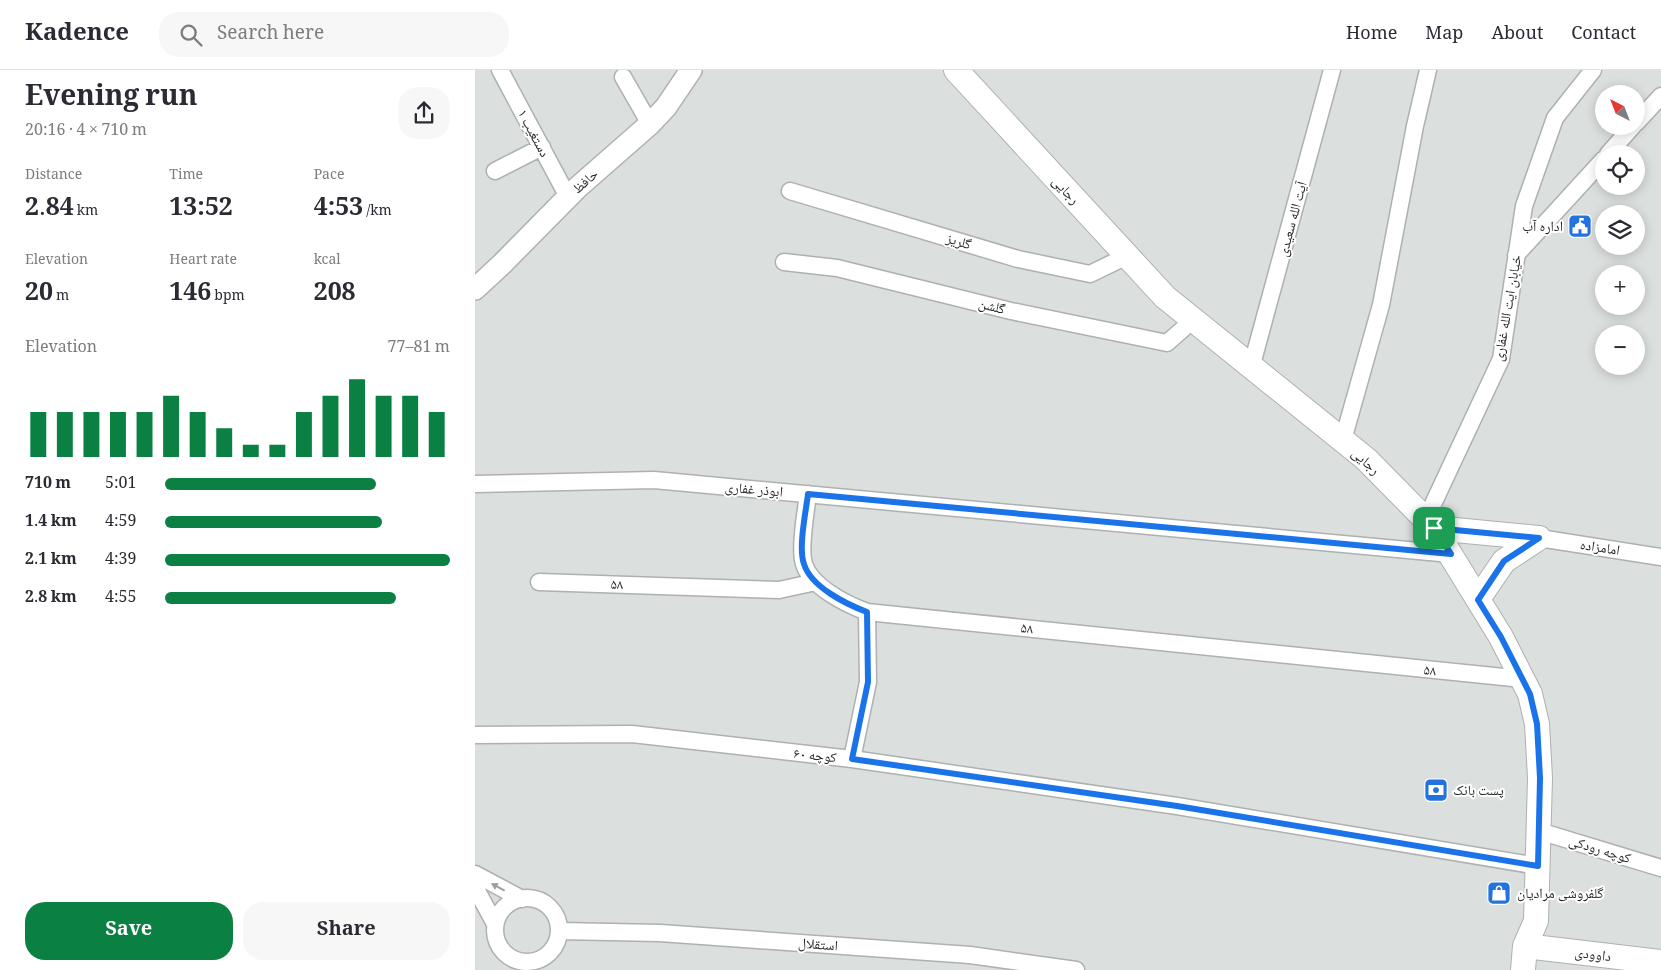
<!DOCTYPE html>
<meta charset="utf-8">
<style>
:root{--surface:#fff;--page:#f7f7f7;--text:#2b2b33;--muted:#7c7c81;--line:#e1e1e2;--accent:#0b8043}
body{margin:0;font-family:Georgia,"Noto Naskh Arabic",serif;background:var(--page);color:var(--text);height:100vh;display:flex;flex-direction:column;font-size:19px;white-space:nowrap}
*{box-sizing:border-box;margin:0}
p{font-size:16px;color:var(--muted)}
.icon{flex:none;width:28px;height:28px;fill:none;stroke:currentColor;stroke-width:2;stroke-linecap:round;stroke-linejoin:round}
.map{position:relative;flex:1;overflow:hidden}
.panel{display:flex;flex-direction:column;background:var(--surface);width:475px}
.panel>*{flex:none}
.needle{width:32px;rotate:318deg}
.tools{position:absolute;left:1120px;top:15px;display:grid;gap:10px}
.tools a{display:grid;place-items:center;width:50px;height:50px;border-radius:50%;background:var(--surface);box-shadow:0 2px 12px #0003;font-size:25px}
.pin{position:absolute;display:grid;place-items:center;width:42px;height:42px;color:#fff;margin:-21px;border-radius:10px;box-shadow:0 2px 8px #0006}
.round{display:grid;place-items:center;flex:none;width:52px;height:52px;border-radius:20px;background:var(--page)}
.head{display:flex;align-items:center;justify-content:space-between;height:85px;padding:0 25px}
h1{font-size:28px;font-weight:700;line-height:38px}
.metrics{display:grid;grid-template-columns:repeat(3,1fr);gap:8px;height:85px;padding:5px 25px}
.metrics div{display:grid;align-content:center}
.metrics b{font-size:25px;font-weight:700}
.metrics small{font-size:14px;font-weight:400}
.metrics p{font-size:14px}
.chart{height:140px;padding:10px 25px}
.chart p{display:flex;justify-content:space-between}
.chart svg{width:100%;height:90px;margin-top:5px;stroke:var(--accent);stroke-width:6}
.button{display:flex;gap:10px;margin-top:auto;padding:10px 25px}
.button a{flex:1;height:58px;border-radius:20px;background:var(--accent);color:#fff;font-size:20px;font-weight:700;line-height:58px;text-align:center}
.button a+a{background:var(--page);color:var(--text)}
ul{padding:0 25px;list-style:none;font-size:16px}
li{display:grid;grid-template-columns:80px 60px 1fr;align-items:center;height:38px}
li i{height:12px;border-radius:6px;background:var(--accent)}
header{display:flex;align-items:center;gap:30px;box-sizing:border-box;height:70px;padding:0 25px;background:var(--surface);border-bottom:1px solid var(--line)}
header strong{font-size:24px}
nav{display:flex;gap:28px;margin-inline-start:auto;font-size:18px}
.search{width:350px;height:45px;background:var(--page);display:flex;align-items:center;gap:12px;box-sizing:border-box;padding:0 18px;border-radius:20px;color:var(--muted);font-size:19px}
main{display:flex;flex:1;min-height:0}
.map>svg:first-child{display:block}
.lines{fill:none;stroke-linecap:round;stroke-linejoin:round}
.minor-casing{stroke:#adb1af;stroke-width:19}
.tertiary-casing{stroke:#adb1af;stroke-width:24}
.secondary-casing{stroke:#adb1af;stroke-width:26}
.minor{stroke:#fff;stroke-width:16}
.tertiary{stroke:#fff;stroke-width:21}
.secondary{stroke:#fff;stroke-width:24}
.oneway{fill:#9e9f9e}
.route-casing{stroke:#fff;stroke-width:10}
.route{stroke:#1a73e8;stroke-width:6}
.labels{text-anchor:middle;stroke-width:4;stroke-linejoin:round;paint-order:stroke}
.street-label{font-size:14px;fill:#272928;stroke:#fff}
.poi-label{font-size:14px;fill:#272928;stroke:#fff;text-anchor:start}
</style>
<header>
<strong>Kadence</strong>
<div class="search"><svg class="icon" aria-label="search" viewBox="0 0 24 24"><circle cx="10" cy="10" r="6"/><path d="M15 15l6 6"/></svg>Search here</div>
<nav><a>Home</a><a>Map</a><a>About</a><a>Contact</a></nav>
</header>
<main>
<section class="panel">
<div class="head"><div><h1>Evening run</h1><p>20:16 · 4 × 710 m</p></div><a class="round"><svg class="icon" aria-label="share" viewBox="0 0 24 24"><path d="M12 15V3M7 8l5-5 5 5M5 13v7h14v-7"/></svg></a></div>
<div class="metrics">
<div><p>Distance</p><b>2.84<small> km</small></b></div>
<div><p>Time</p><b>13:52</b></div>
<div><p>Pace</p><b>4:53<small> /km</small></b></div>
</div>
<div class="metrics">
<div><p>Elevation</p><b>20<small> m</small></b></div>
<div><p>Heart rate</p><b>146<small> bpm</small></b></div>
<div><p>kcal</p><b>208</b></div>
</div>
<div class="chart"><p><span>Elevation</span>77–81 m</p>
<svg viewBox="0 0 160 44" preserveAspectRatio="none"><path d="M5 44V22M15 44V22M25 44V22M35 44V22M45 44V22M55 44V14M65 44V22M75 44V30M85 44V38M95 44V38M105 44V22M115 44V14M125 44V6M135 44V14M145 44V14M155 44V22"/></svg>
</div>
<ul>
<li><b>710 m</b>5:01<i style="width:74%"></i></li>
<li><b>1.4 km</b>4:59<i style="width:76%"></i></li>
<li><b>2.1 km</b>4:39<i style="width:100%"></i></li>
<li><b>2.8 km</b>4:55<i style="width:81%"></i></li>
</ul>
<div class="button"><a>Save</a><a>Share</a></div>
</section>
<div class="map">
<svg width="1186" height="900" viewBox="0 0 1186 900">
<rect width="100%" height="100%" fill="#dbdfdd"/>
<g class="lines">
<g class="minor-casing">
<path id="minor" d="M25,0L93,127
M148,7L175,54
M1161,53L1186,26
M1133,84L1158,56
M20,101L67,77
M315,121L543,189L615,204L652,186
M1041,185L1129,89
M309,192L362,198L536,241L692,273L718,250
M776,298L857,0
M868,370L906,235L940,56L953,0
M0,414L179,410L976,484
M333,424C331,441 324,478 329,494C336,517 371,534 392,542L1048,609
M951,449L1026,289L1049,136L1080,48L1118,0
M1064,468L1186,487
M64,512L304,520L341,512
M0,665L157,664L377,689L702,736L1063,796
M377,689L393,612L392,542
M1064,761L1186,798
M0,804L47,829
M0,817L20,854
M20 860a32 32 0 1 1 64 0a32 32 0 1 1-64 0Z
M84,861L185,863L495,885L601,900"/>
</g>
<g class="tertiary-casing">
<path id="tertiary" d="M0,219L27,194L102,118L175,54L191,37L216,0"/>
</g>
<g class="secondary-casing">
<path id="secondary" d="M481,0L690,227L891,389L959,458L1026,567L1055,624L1062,654L1065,708L1061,851L1050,876L1048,900
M959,458L1064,468
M1003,529L1029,491L1064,468
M1050,876L1186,892"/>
</g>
<use href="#minor" class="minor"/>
<use href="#tertiary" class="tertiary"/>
<use href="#secondary" class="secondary"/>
</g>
<defs><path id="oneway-solid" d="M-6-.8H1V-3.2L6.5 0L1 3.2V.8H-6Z" transform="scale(1.25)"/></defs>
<use class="oneway" href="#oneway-solid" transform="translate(23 817) rotate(-152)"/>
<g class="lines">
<g class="route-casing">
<path id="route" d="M333,424L976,484L959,458L1064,468L1029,491L1003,530L1026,567L1055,624L1062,654L1065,708L1063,796L702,736L377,689L393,612L392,542C371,534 336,517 329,494C323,478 331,441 333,424Z"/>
</g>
<use href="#route" class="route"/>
</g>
<defs>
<g id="civic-square" transform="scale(1.25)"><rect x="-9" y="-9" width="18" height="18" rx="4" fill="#2372dd" stroke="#fff"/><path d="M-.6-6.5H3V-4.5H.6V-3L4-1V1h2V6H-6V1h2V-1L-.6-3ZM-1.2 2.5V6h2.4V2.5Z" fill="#fff"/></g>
<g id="bank-square" transform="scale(1.25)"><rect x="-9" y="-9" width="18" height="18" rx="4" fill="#2372dd" stroke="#fff"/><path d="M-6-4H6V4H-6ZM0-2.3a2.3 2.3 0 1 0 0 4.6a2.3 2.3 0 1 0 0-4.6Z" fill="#fff"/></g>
<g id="shop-square" transform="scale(1.25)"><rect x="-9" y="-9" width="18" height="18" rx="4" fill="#2372dd" stroke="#fff"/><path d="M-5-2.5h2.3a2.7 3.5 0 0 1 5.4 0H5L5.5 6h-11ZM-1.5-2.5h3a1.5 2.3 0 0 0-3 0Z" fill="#fff"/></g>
</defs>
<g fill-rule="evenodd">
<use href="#civic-square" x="1105" y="156"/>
<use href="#bank-square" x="961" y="720"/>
<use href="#shop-square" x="1024" y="823"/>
</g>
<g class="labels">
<g class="street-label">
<text transform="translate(59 63) rotate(62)" y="5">دستغیب ۱</text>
<text transform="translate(110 111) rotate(-42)" y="5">حافظ</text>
<text transform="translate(591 120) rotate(47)" y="5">رجایی</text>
<text transform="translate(817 149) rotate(-75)" y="5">آیت الله سعیدی</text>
<text transform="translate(484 171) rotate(17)" y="5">گلریز</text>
<text transform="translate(517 236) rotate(14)" y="5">گلشن</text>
<text transform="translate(1032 238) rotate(-80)" y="5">خیابان ایت الله غفاری</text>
<text transform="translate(891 391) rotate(42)" y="5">رجایی</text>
<text transform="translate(279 419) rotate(5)" y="5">ابوذر غفاری</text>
<text transform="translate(1125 477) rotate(9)" y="5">امامزاده</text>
<text transform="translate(142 514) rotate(2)" y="5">۵۸</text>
<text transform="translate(552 558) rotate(6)" y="5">۵۸</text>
<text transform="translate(955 600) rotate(6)" y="5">۵۸</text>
<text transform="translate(340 685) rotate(6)" y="5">کوچه ۶۰</text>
<text transform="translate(1125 779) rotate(17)" y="5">کوچه رودکی</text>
<text transform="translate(343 874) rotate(4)" y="5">استقلال</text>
<text transform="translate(1118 884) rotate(7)" y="5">داوودی</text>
</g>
<g class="poi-label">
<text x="1088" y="161" text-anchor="end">اداره آب</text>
<text x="978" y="725">پست بانک</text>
<text x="1042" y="828">گلفروشی مرادیان</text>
</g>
</g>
</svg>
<div class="tools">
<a><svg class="needle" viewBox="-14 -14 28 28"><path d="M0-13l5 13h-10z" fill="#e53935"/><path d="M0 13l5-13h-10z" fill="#7c7c81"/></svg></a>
<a><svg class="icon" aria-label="locate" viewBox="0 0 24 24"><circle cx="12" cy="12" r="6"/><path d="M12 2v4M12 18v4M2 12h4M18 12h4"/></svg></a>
<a><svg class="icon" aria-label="layers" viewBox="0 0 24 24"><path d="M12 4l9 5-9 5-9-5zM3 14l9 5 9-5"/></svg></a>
<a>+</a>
<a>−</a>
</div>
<div class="pin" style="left:959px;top:458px;background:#1e9e55"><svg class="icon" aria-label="arrive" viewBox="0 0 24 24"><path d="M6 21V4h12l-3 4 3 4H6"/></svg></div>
</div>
</main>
